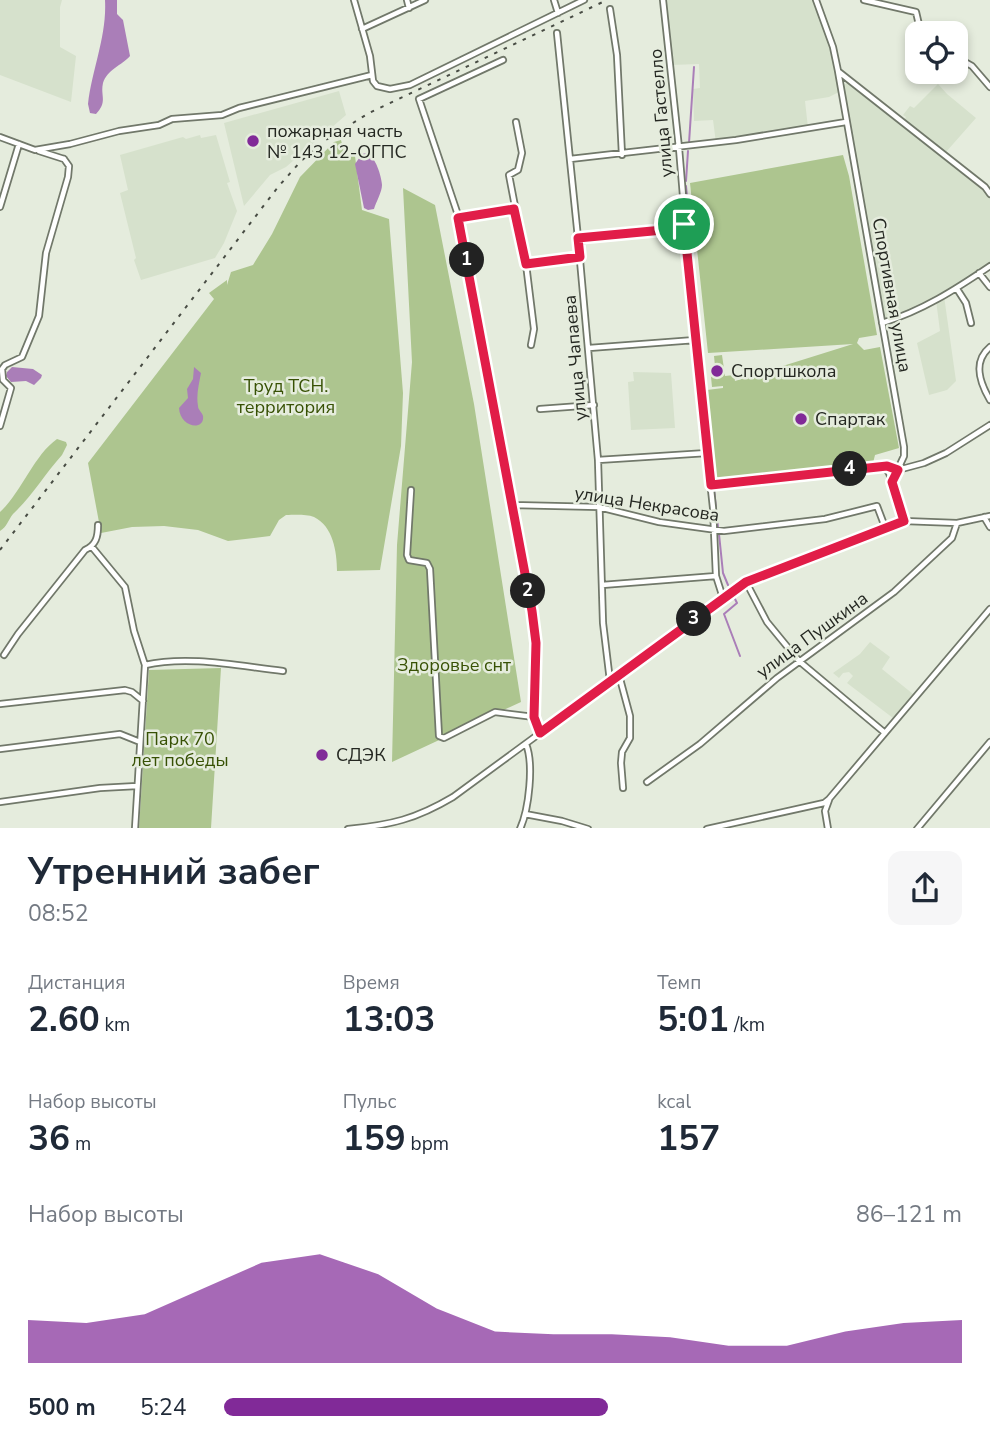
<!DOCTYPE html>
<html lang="ru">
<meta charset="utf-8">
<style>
:root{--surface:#fff;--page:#f6f6f7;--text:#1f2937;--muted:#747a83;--accent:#812a98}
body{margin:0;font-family:"Nunito Sans",sans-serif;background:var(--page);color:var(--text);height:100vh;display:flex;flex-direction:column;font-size:26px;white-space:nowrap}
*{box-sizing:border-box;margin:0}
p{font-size:23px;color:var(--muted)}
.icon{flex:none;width:38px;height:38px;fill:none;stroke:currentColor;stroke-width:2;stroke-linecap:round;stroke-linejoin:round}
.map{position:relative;height:828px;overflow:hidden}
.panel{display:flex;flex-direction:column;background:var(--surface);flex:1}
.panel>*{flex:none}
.buttons{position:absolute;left:905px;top:21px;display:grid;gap:14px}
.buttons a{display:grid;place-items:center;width:63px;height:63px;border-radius:14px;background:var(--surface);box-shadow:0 4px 10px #0003;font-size:35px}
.pin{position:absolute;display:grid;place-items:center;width:60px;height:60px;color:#fff;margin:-30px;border:4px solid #fff;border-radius:50%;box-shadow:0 2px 7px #0007}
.km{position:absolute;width:35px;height:35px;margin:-18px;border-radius:50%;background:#222;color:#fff;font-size:19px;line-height:35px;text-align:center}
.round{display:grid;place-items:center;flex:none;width:74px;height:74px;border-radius:14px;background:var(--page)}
.summary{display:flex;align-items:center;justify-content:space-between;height:119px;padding:0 28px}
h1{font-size:38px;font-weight:700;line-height:52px}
.metrics{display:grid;grid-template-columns:repeat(3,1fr);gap:10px;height:119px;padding:7px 28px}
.metrics div{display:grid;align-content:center}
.metrics b{font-size:35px;font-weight:700}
.metrics small{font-size:19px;font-weight:400}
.metrics p{font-size:19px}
.chart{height:196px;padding:14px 28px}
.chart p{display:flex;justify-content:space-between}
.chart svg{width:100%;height:126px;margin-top:7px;fill:var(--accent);opacity:.7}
ul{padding:0 28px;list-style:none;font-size:23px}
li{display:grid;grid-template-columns:112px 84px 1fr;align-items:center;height:52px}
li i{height:18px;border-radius:9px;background:var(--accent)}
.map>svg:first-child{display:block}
.built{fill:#d6e1cc}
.green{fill:#adc58f}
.water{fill:#aa7eb8}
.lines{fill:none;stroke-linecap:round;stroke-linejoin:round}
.stream{stroke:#aa7eb8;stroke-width:2}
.minor-casing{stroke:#71786a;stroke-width:8}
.minor{stroke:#fff;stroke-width:4.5}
.rail{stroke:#484c44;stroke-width:2;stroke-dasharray:3.5 7;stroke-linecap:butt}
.route-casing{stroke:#fff;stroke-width:14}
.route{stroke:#e11d48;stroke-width:9}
.poi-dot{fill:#812a98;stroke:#e5ecdd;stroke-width:2.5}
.labels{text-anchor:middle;stroke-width:5;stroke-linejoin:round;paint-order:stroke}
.street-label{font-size:18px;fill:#242721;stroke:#e5ecdd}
.poi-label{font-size:18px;fill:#242721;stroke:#e5ecdd;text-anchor:start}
.park-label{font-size:18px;fill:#375104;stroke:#e5ecdd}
</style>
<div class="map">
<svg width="990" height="829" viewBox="0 0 990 829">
<rect width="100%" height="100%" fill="#e5ecdd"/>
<path class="built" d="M0,0H62L60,7V47L76,56L71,102L0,75Z
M663,0H816L828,31L842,89L845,84L850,82L990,194V266L944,296L956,381L947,390L929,395L917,343L940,331L936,300L882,323L841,91L829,97L805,101L808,128L716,143L713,120L694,121L693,89L700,88L699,64L671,65Z
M938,84L947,94L976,118L946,152L904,120L906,117L903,115L910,106L914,108Z
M339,91L346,115L286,167L270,175L244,206L224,123Z
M200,135L201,138L216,135L230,182L227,183L237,211L224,243L215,258L141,280L134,260L136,258L120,193L128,190L120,155L183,137L186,139Z
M633,372L671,373L675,428L631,430L628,382L634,381Z
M870,642L890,657L882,669L913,694L893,718L847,683L853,676L849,672L843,673L839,678L833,673L860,654Z"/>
<path class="green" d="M341,140L345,156H355L362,210L389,219L403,393L401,446L380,570L337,571C337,552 333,526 314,517C306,514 294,515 286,515L279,520L270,536L228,541L198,530L164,526L132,527L101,533L88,463L214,299L209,293L227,280V285L231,272L253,265L272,234L300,177L334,142Z
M843,155L849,176L877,335L859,338L857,343L864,350L880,347L899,448L875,455L873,463L716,481L707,390L723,388V386L712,387L710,367L715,366L714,356L722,355L725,376L734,375L735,381L853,344L708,353L690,183Z
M403,188L435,205L474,404L521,702L392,762L397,545L412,362Z
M57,439L66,442L67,445L62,455C45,474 32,496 13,514C8,520 7,527 0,531V512C21,493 34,455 57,439Z
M221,668L211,828L139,829L149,670Z"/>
<path class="water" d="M105,0H117V14L123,20L130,56C122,65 107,70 103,83C100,96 108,101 96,114L90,113L88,104C92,69 107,36 105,0Z
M367,153C376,158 381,175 382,185C382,192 376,202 374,209L368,210L364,208L355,164L362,154Z
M12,367L33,369L42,375L41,378L34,385L26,381L11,382L6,376L7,372Z
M194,367L201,373C199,384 196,395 198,406C198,410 202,412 203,416C205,431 180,428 179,408L188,398L187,389L193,379Z"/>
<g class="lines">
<path class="stream" d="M689,143L694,67
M686,181L688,151
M686,186L713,481
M714,489L718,527
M719,534L723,573L728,585
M734,597L737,603L724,614L740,656"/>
<g class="minor-casing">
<path id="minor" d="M354,0L370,56L373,81L377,86L390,89L410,85L584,0
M407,0L409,8
M554,0L558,13
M663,0L679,148L695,340L713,508L716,576L723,598
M816,0L833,47L838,71L904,447V456L892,482L904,521
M864,0L916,12L920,29L939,28L941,33
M610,9L617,55L622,155
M362,29L425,0
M557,33L578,238L598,460L603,623L610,681
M956,57L972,66L990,87
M503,60L419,99L459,218L532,611L536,643L534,717L539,733
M839,72L985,187L990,194
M516,122L522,153L518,170L509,175L526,264L534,329L531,345
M0,137L35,150L70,144L119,131L159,125L172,119L222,115L239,108L372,75
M39,151L64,159
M570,159L736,140L846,122
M0,207L19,144
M459,218L514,209
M578,238L663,230L684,224
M526,264L580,257
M979,273L990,287
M957,289L966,303L971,323
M882,323C922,311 956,289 990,266
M990,347C972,362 980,383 990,400
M589,348L695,340
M540,409L594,405
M0,426L11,388L3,380L2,369L5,365L22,357L39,316L46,253L68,177L69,166L64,159
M598,460L707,453
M883,466L889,473L892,482
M711,486L882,465L898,470L924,463L946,453L990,425
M411,490L407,555L409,560L427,563L430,569L439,736L444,738L495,712L534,717
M512,505L599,507L659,522L724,531L825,519L877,506L885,527
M984,517L990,527
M92,547L125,587L134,631L145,665L135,829
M746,582L767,622L799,661L885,733
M602,585L716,576
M4,655L18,634L85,550C96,545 98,537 98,525
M145,665C189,655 238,666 283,671
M619,675L630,716V738L622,752L621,763L623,788
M0,704L125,690L132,692L143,701
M0,749L120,734L140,742
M647,782L700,744L777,678L894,592L952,538L957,523
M0,802L100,788L137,786
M525,814L562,821L588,829
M348,829C391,825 416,819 453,797L746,582L893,524L904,521L957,523L990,516
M520,829C529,809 534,764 526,744
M707,829L824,803L829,799L990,609
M828,829L825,811L829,800
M917,829L990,742"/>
</g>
<use href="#minor" class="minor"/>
<path class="rail" d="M0,550L278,187L301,161L324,141L369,113L607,0"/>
</g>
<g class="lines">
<g class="route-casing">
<path id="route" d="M514,209L526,264L580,257L578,238L663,230L684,224L711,485L887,466L898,470L892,482L904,521L746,582L540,733L534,717L536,643L532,611L458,218Z"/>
</g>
<use href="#route" class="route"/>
</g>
<g class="poi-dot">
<circle cx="253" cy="141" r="7"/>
<circle cx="717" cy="371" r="7"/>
<circle cx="801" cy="419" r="7"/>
<circle cx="322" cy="755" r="7"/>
</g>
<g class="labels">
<g class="street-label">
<text transform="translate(661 113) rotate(-95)" y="6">улица Гастелло</text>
<text transform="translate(892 295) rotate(80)" y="6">Спортивная улица</text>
<text transform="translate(575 358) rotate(-95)" y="6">улица Чапаева</text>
<text transform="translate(647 504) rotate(9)" y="6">улица Некрасова</text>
<text transform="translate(812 635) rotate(-36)" y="6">улица Пушкина</text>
</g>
<g class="poi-label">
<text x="267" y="137">пожарная часть<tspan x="267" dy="21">№ 143 12-ОГПС</tspan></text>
<text x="731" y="377">Спортшкола</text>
<text x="815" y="425">Спартак</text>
<text x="336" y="761">СДЭК</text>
</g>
<g class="park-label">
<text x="286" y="392">Труд ТСН.<tspan x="286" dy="21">территория</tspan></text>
<text x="454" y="671">Здоровье снт</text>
<text x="180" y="745">Парк 70<tspan x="180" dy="21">лет победы</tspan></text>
</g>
</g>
</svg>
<div class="buttons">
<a><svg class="icon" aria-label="locate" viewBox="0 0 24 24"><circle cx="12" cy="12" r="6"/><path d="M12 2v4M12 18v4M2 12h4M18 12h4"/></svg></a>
</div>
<div class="pin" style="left:684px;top:224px;background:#1e9e55"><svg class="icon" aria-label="arrive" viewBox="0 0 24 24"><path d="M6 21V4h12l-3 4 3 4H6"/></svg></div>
<b class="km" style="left:467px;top:260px">1</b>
<b class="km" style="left:528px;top:591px">2</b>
<b class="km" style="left:694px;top:619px">3</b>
<b class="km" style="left:850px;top:469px">4</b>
</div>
<section class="panel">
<div class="summary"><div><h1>Утренний забег</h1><p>08:52</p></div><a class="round"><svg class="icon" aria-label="share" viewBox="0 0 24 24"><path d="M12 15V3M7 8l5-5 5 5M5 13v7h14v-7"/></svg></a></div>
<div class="metrics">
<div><p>Дистанция</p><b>2.60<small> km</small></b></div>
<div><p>Время</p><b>13:03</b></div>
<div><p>Темп</p><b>5:01<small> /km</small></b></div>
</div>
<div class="metrics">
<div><p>Набор высоты</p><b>36<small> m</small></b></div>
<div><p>Пульс</p><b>159<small> bpm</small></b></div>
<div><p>kcal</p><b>157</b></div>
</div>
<div class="chart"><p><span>Набор высоты</span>86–121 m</p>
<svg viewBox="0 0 160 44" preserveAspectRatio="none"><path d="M0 44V29L10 30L20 27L30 18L40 9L50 6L60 13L70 25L80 33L90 34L100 34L110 35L120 38L130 38L140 33L150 30L160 29V44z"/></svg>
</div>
<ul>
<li><b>500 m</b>5:24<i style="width:52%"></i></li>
</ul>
</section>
